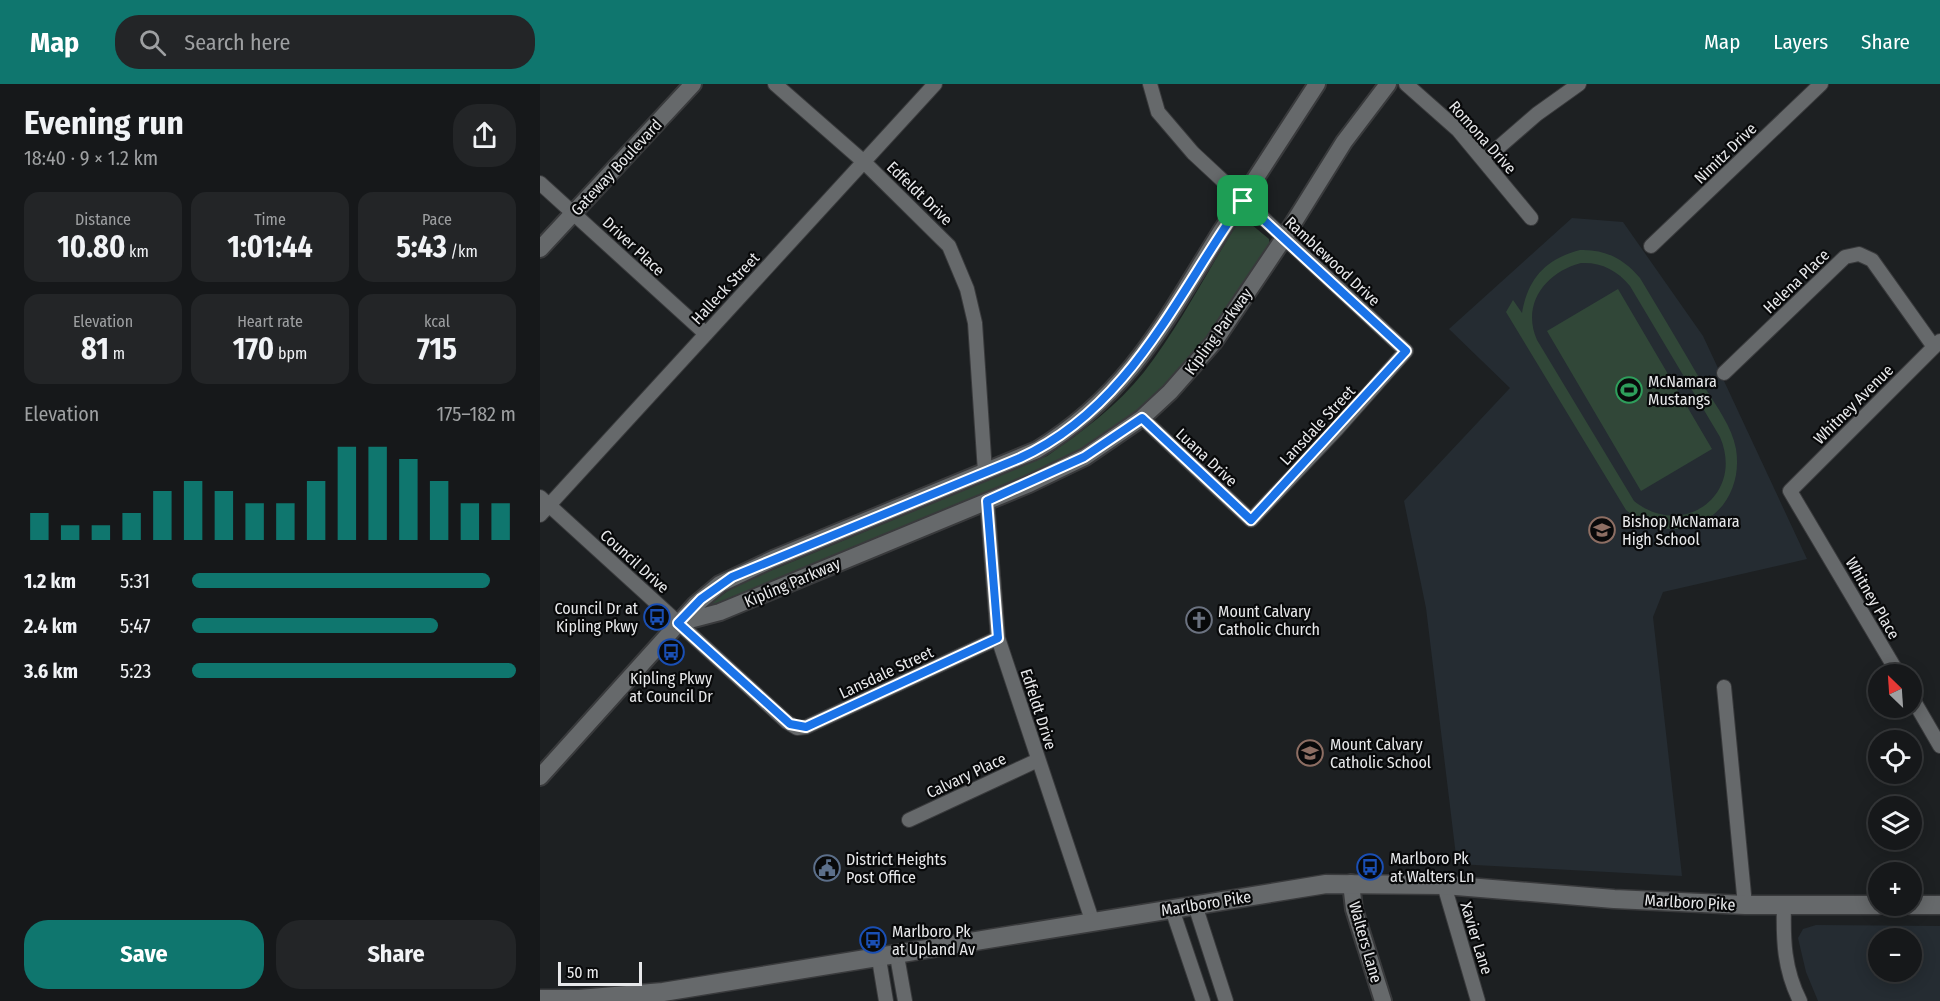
<!DOCTYPE html>
<meta charset="utf-8">
<style>
:root{--surface:#16181a;--page:#232527;--text:#f1f3f6;--muted:#9ea0a2;--line:#353739;--accent:#0f766e}
body{margin:0;font-family:"Fira Sans Condensed",sans-serif;background:var(--page);color:var(--text);height:100vh;display:flex;flex-direction:column;font-size:22px;white-space:nowrap}
*{box-sizing:border-box;margin:0}
p{font-size:20px;color:var(--muted)}
.icon{flex:none;width:33px;height:33px;fill:none;stroke:currentColor;stroke-width:2;stroke-linecap:round;stroke-linejoin:round}
.map{position:relative;flex:1;overflow:hidden}
.panel{display:flex;flex-direction:column;background:var(--surface);width:540px}
.panel>*{flex:none}
.needle{width:39px;rotate:335deg}
.tools{position:absolute;left:1328px;top:580px;display:grid;gap:12px}
.tools a{display:grid;place-items:center;width:54px;height:54px;border-radius:50%;background:var(--surface);box-shadow:0 3px 15px #0003,0 0 0 2px var(--line);font-size:30px}
.scale{position:absolute;left:18px;bottom:15px;width:84px;box-sizing:border-box;padding-left:6px;border:3px solid #e8e9eb;border-top:0;font-size:16px;line-height:21px;white-space:nowrap;color:#e8e9eb;-webkit-text-stroke:4px #08090a;paint-order:stroke}
.pin{position:absolute;display:grid;place-items:center;width:51px;height:51px;color:#fff;margin:-26px;border-radius:12px;box-shadow:0 3px 9px #0006}
.round{display:grid;place-items:center;flex:none;width:63px;height:63px;border-radius:24px;background:var(--page)}
.overview{display:flex;align-items:center;justify-content:space-between;height:102px;padding:0 24px}
h1{font-size:33px;font-weight:700;line-height:45px}
.stats{display:grid;grid-template-columns:repeat(3,1fr);gap:9px;height:102px;padding:6px 24px}
.stats div{display:grid;align-content:center;border-radius:15px;background:var(--page);text-align:center}
.stats b{font-size:30px;font-weight:700}
.stats small{font-size:16px;font-weight:400}
.stats p{font-size:16px}
.chart{height:168px;padding:12px 24px}
.chart p{display:flex;justify-content:space-between}
.chart svg{width:100%;height:108px;margin-top:6px;stroke:var(--accent);stroke-width:6}
.button{display:flex;gap:12px;margin-top:auto;padding:12px 24px}
.button a{flex:1;height:69px;border-radius:24px;background:var(--accent);color:#fff;font-size:24px;font-weight:700;line-height:69px;text-align:center}
.button a+a{background:var(--page);color:var(--text)}
ul{padding:0 24px;list-style:none;font-size:20px}
li{display:grid;grid-template-columns:96px 72px 1fr;align-items:center;height:45px}
li i{height:15px;border-radius:8px;background:var(--accent)}
header{display:flex;align-items:center;gap:36px;box-sizing:border-box;height:84px;padding:0 30px;background:var(--accent);color:#fff}
header strong{font-size:28px}
nav{display:flex;gap:33px;margin-inline-start:auto;font-size:21px}
.search{width:420px;height:54px;background:var(--page);display:flex;align-items:center;gap:15px;box-sizing:border-box;padding:0 21px;border-radius:24px;color:var(--muted);font-size:22px}
main{display:flex;flex:1;min-height:0}
.map>svg:first-child{display:block}
.built{fill:#252c32;fill-rule:evenodd}
.green{fill:#314738;fill-rule:evenodd}
.lines{fill:none;stroke-linecap:round;stroke-linejoin:round}
.minor-casing{stroke:#393a3c;stroke-width:16}
.tertiary-casing{stroke:#393a3c;stroke-width:20}
.secondary-casing{stroke:#393a3c;stroke-width:21}
.minor{stroke:#66696b;stroke-width:14}
.tertiary{stroke:#66696b;stroke-width:16}
.secondary{stroke:#66696b;stroke-width:18}
.route-casing{stroke:#fff;stroke-width:12}
.route{stroke:#1a73e8;stroke-width:8}
.labels{text-anchor:middle;stroke-width:4.5;stroke-linejoin:round;paint-order:stroke}
.street-label{font-size:16px;fill:#e8e9eb;stroke:#08090a}
.poi-label{font-size:16px;fill:#e8e9eb;stroke:#08090a;text-anchor:start}
</style>
<header>
<strong>Map</strong>
<div class="search"><svg class="icon" aria-label="search" viewBox="0 0 24 24"><circle cx="10" cy="10" r="6"/><path d="M15 15l6 6"/></svg>Search here</div>
<nav><a>Map</a><a>Layers</a><a>Share</a></nav>
</header>
<main>
<section class="panel">
<div class="overview"><div><h1>Evening run</h1><p>18:40 · 9 × 1.2 km</p></div><a class="round"><svg class="icon" aria-label="share" viewBox="0 0 24 24"><path d="M12 15V3M7 8l5-5 5 5M5 13v7h14v-7"/></svg></a></div>
<div class="stats">
<div><p>Distance</p><b>10.80<small> km</small></b></div>
<div><p>Time</p><b>1:01:44</b></div>
<div><p>Pace</p><b>5:43<small> /km</small></b></div>
</div>
<div class="stats">
<div><p>Elevation</p><b>81<small> m</small></b></div>
<div><p>Heart rate</p><b>170<small> bpm</small></b></div>
<div><p>kcal</p><b>715</b></div>
</div>
<div class="chart"><p><span>Elevation</span>175–182 m</p>
<svg viewBox="0 0 160 44" preserveAspectRatio="none"><path d="M5 44V33M15 44V38M25 44V38M35 44V33M45 44V24M55 44V20M65 44V24M75 44V29M85 44V29M95 44V20M105 44V6M115 44V6M125 44V11M135 44V20M145 44V29M155 44V29"/></svg>
</div>
<ul>
<li><b>1.2 km</b>5:31<i style="width:92%"></i></li>
<li><b>2.4 km</b>5:47<i style="width:76%"></i></li>
<li><b>3.6 km</b>5:23<i style="width:100%"></i></li>
</ul>
<div class="button"><a>Save</a><a>Share</a></div>
</section>
<div class="map">
<svg width="1400" height="917" viewBox="0 0 1400 917">
<rect width="100%" height="100%" fill="#1d2022"/>
<path class="built" d="M1032,134L1083,138L1163,252L1267,475L1123,508L1113,533L1142,792L917,780L886,524L864,417L970,304L909,245Z
M1276,841L1400,842V917H1278L1266,888L1258,854L1263,845ZM1338,855H1371V888H1338Z"/>
<path class="green" d="M706,136L729,155L730,162L670,256L606,325L534,374L169,529L164,524L196,501L507,372C542,348 578,321 604,288C639,243 666,189 697,140Z
M1040,166C1065,165 1084,175 1100,194C1122,231 1144,267 1165,304C1177,323 1192,343 1196,365C1201,396 1188,427 1158,440C1131,451 1107,443 1086,426L966,228L973,216L982,229C988,194 1006,175 1040,166ZM1041,179C1061,178 1077,186 1090,202L1180,353C1205,411 1143,456 1094,417L997,256C981,220 1006,188 1041,179Z
M1078,205L1172,365L1101,407L1007,247Z"/>
<g class="lines">
<g class="minor-casing">
<path id="minor" d="M235,0L324,78L409,162L427,205L435,239L445,388
M866,0L918,46L991,134
M944,76L997,30L1039,0
M0,99L166,250
M1111,162L1281,0
M1184,289L1305,173L1319,170L1332,176L1394,263
M602,334L711,436L796,346L866,267L653,69L618,28L610,0
M0,413L247,638L257,644L266,643L458,554
M447,417L458,554L552,836
M0,431L395,0
M1359,591L1250,407L1400,257
M1184,603L1205,821
M1371,612L1400,662
M369,736L498,676
M904,801L938,917
M655,821L686,917
M1244,821C1243,856 1244,885 1260,917
M632,825L663,917
M357,872L365,917
M339,875L346,917"/>
</g>
<g class="tertiary-casing">
<path id="tertiary" d="M0,165L153,0
M138,539L180,528L489,400L545,373L602,334L630,308L674,258L744,154L804,58L848,0
M0,693L155,521L180,500L233,475L497,366C589,310 625,237 680,149C712,99 745,50 777,0
M811,799L814,825L843,917"/>
</g>
<g class="secondary-casing">
<path id="secondary" d="M1371,821H1400
M0,915H39L123,908L786,800L904,801L1074,815L1205,821H1338"/>
</g>
<use href="#minor" class="minor"/>
<use href="#tertiary" class="tertiary"/>
<use href="#secondary" class="secondary"/>
</g>
<g class="lines">
<g class="route-casing">
<path id="route" d="M703,117L866,267L711,436L602,334L544,373L447,417L458,554L266,643L250,640L138,539L161,515L192,493L480,374C590,324 637,210 703,117Z"/>
</g>
<use href="#route" class="route"/>
</g>
<defs>
<g id="stadium-ring" transform="scale(1.35)"><circle r="9.5" fill="#08090a" stroke="#2e9e5b" stroke-width="1.5"/><path d="M0-5a6.5 5 0 1 0 0 10a6.5 5 0 1 0 0-10ZM-3.5-1.8h7v3.6h-7Z" fill="#2e9e5b"/></g>
<g id="school-ring" transform="scale(1.35)"><circle r="9.5" fill="#08090a" stroke="#8d6e63" stroke-width="1.5"/><path d="M0-5L7-2L0 1L-7-2ZM-4 1L0 2.5L4 1V4Q0 6-4 4Z" fill="#8d6e63"/></g>
<g id="bus-ring" transform="scale(1.35)"><circle r="9.5" fill="#08090a" stroke="#1a4fb4" stroke-width="1.5"/><path d="M-5-6H5V4H4V6H2V4H-2V6H-4V4H-5ZM-3.5-4V0h7V-4ZM-3.5 1.2v1.5H-2V1.2ZM2 1.2v1.5H3.5V1.2Z" fill="#1a4fb4"/></g>
<g id="church-ring" transform="scale(1.35)"><circle r="9.5" fill="#08090a" stroke="#6b7280" stroke-width="1.5"/><path d="M-1.2-6h2.4v3.5h3.3v2.4h-3.3V6h-2.4V-.1h-3.3v-2.4h3.3Z" fill="#6b7280"/></g>
<g id="civic-ring" transform="scale(1.35)"><circle r="9.5" fill="#08090a" stroke="#5c6f8a" stroke-width="1.5"/><path d="M-.6-6.5H3V-4.5H.6V-3L4-1V1h2V6H-6V1h2V-1L-.6-3ZM-1.2 2.5V6h2.4V2.5Z" fill="#5c6f8a"/></g>
</defs>
<g fill-rule="evenodd">
<use href="#stadium-ring" x="1089" y="306"/>
<use href="#school-ring" x="1062" y="446"/>
<use href="#bus-ring" x="117" y="533"/>
<use href="#church-ring" x="659" y="536"/>
<use href="#bus-ring" x="131" y="568"/>
<use href="#school-ring" x="770" y="669"/>
<use href="#bus-ring" x="830" y="783"/>
<use href="#civic-ring" x="287" y="784"/>
<use href="#bus-ring" x="333" y="856"/>
</g>
<g class="labels">
<g class="street-label">
<text transform="translate(943 53) rotate(48)" y="6">Romona Drive</text>
<text transform="translate(1185 69) rotate(-44)" y="6">Nimitz Drive</text>
<text transform="translate(76 83) rotate(-47)" y="6">Gateway Boulevard</text>
<text transform="translate(380 109) rotate(44)" y="6">Edfeldt Drive</text>
<text transform="translate(94 162) rotate(43)" y="6">Driver Place</text>
<text transform="translate(793 177) rotate(43)" y="6">Ramblewood Drive</text>
<text transform="translate(1256 197) rotate(-44)" y="6">Helena Place</text>
<text transform="translate(185 204) rotate(-47)" y="6">Halleck Street</text>
<text transform="translate(678 247) rotate(-54)" y="6">Kipling Parkway</text>
<text transform="translate(1313 320) rotate(-45)" y="6">Whitney Avenue</text>
<text transform="translate(777 341) rotate(-47)" y="6">Lansdale Street</text>
<text transform="translate(667 373) rotate(43)" y="6">Luana Drive</text>
<text transform="translate(95 477) rotate(42)" y="6">Council Drive</text>
<text transform="translate(252 498) rotate(-23)" y="6">Kipling Parkway</text>
<text transform="translate(1333 514) rotate(60)" y="6">Whitney Place</text>
<text transform="translate(346 588) rotate(-25)" y="6">Lansdale Street</text>
<text transform="translate(499 625) rotate(72)" y="6">Edfeldt Drive</text>
<text transform="translate(426 691) rotate(-25)" y="6">Calvary Place</text>
<text transform="translate(1150 818) rotate(3)" y="6">Marlboro Pike</text>
<text transform="translate(666 819) rotate(-9)" y="6">Marlboro Pike</text>
<text transform="translate(937 854) rotate(73)" y="6">Xavier Lane</text>
<text transform="translate(826 858) rotate(74)" y="6">Walters Lane</text>
</g>
<g class="poi-label">
<text x="1108" y="303">McNamara<tspan x="1108" dy="18">Mustangs</tspan></text>
<text x="1082" y="443">Bishop McNamara<tspan x="1082" dy="18">High School</tspan></text>
<text x="98" y="530" text-anchor="end">Council Dr at<tspan x="98" dy="18">Kipling Pkwy</tspan></text>
<text x="678" y="533">Mount Calvary<tspan x="678" dy="18">Catholic Church</tspan></text>
<text x="131" y="600" text-anchor="middle">Kipling Pkwy<tspan x="131" dy="18">at Council Dr</tspan></text>
<text x="790" y="666">Mount Calvary<tspan x="790" dy="18">Catholic School</tspan></text>
<text x="850" y="780">Marlboro Pk<tspan x="850" dy="18">at Walters Ln</tspan></text>
<text x="306" y="781">District Heights<tspan x="306" dy="18">Post Office</tspan></text>
<text x="352" y="853">Marlboro Pk<tspan x="352" dy="18">at Upland Av</tspan></text>
</g>
</g>
</svg>
<div class="tools">
<a><svg class="needle" viewBox="-14 -14 28 28"><path d="M0-13l5 13h-10z" fill="#e53935"/><path d="M0 13l5-13h-10z" fill="#9ea0a2"/></svg></a>
<a><svg class="icon" aria-label="locate" viewBox="0 0 24 24"><circle cx="12" cy="12" r="6"/><path d="M12 2v4M12 18v4M2 12h4M18 12h4"/></svg></a>
<a><svg class="icon" aria-label="layers" viewBox="0 0 24 24"><path d="M12 4l9 5-9 5-9-5zM3 14l9 5 9-5"/></svg></a>
<a>+</a>
<a>−</a>
</div>
<div class="scale">50 m</div>
<div class="pin" style="left:703px;top:117px;background:#1e9e55"><svg class="icon" aria-label="arrive" viewBox="0 0 24 24"><path d="M6 21V4h12l-3 4 3 4H6"/></svg></div>
</div>
</main>
